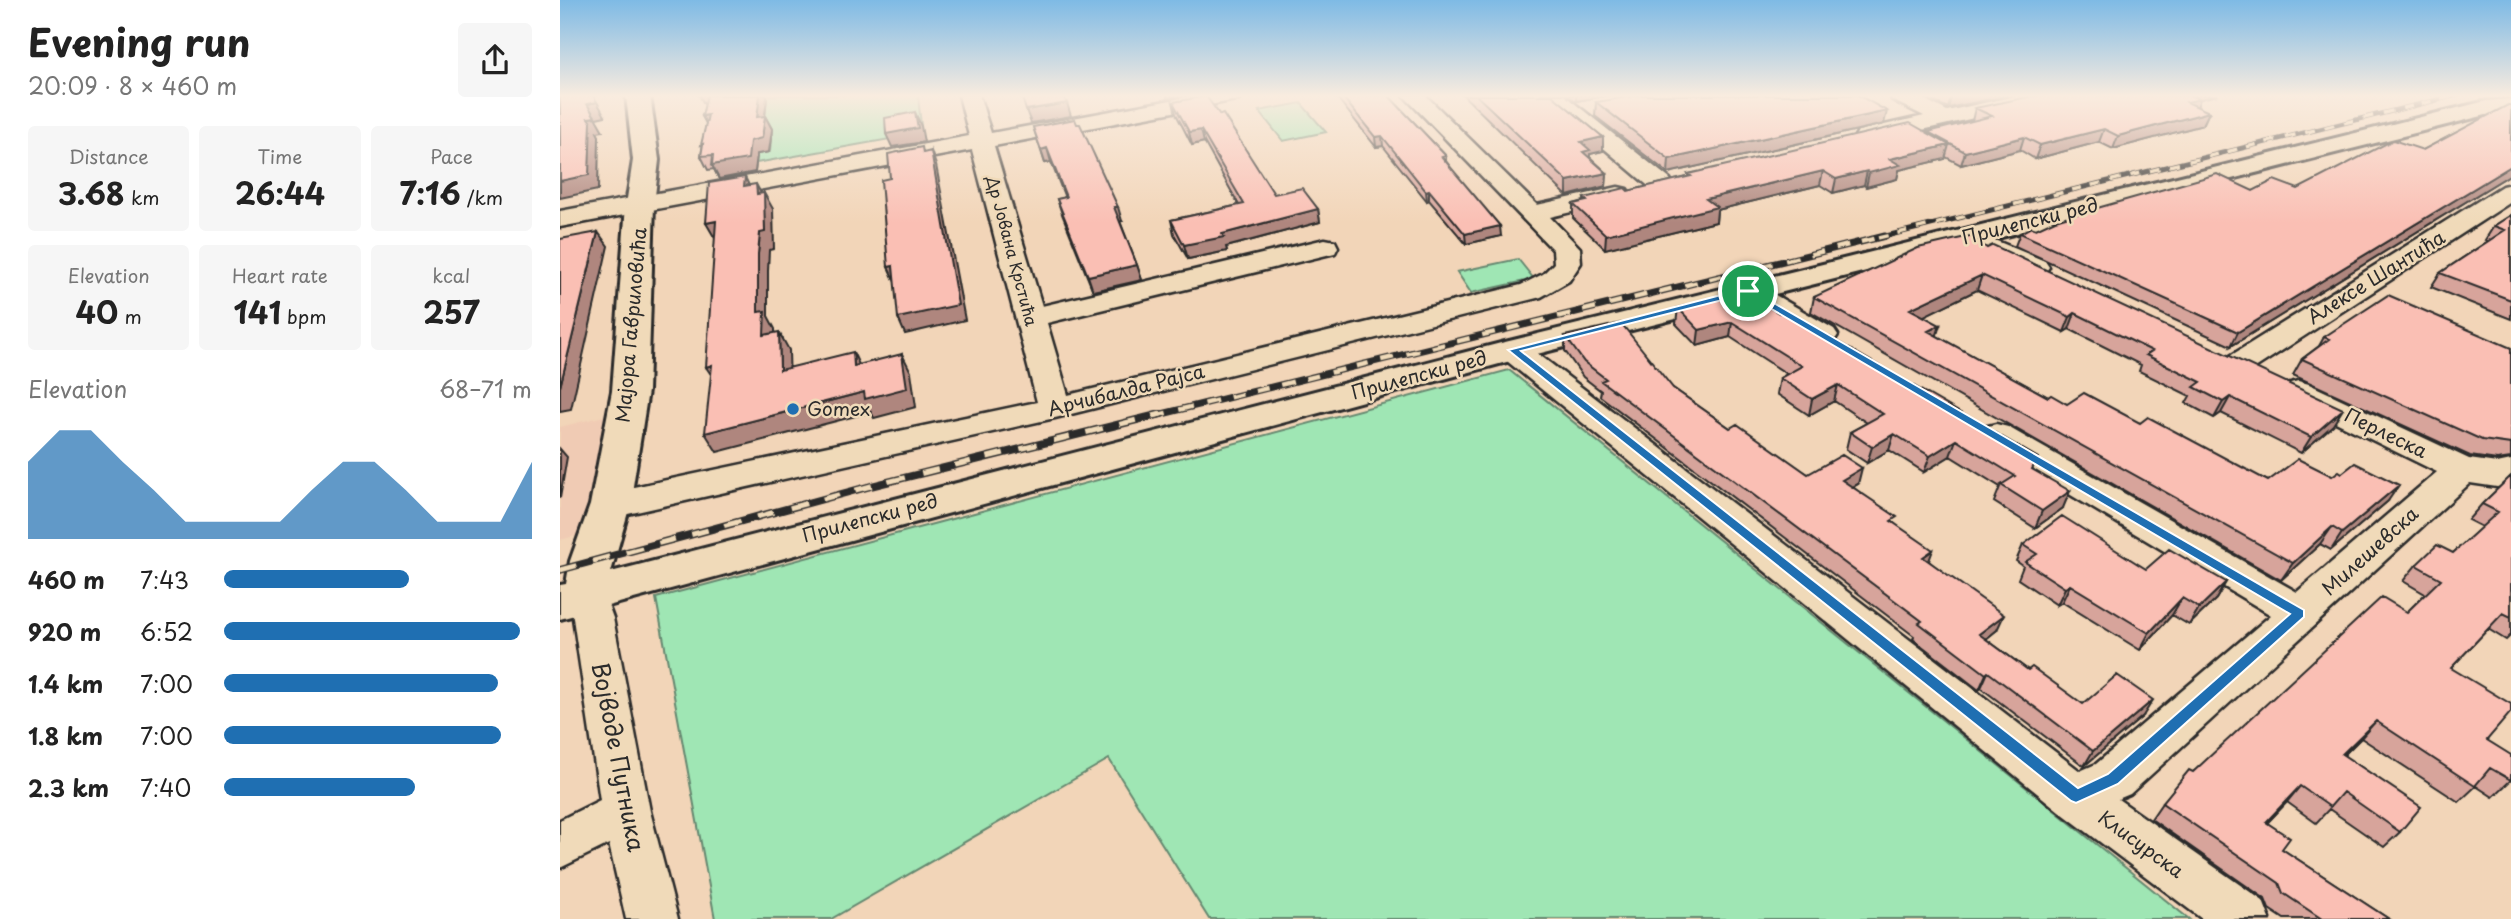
<!DOCTYPE html>
<meta charset="utf-8">
<style>
:root{--surface:#fff;--page:#f6f6f6;--text:#222;--muted:#767676;--accent:#1f6fb2}
body{margin:0;font-family:"Playpen Sans",sans-serif;background:var(--page);color:var(--text);height:100vh;display:flex;flex-direction:column;font-size:26px;white-space:nowrap}
*{box-sizing:border-box;margin:0}
p{font-size:23px;color:var(--muted)}
.icon{flex:none;width:38px;height:38px;fill:none;stroke:currentColor;stroke-width:2;stroke-linecap:round;stroke-linejoin:round}
.map{position:relative;flex:1;overflow:hidden}
.side{display:flex;flex-direction:column;background:var(--surface);width:560px}
.side>*{flex:none}
.pin{position:absolute;display:grid;place-items:center;width:60px;height:60px;color:#fff;margin:-30px;border:4px solid #fff;border-radius:50%;box-shadow:0 2px 7px #0007}
.round{display:grid;place-items:center;flex:none;width:74px;height:74px;border-radius:7px;background:var(--page)}
.headline{display:flex;align-items:center;justify-content:space-between;height:119px;padding:0 28px}
h1{font-size:38px;font-weight:700;line-height:52px}
.figures{display:grid;grid-template-columns:repeat(3,1fr);gap:10px;height:119px;padding:7px 28px}
.figures div{display:grid;align-content:center;border-radius:7px;background:var(--page);text-align:center}
.figures b{font-size:30px;font-weight:700}
.figures small{font-size:19px;font-weight:400}
.figures p{font-size:19px}
.chart{height:196px;padding:14px 28px}
.chart p{display:flex;justify-content:space-between}
.chart svg{width:100%;height:126px;margin-top:7px;fill:var(--accent);opacity:.7}
ul{padding:0 28px;list-style:none;font-size:23px}
li{display:grid;grid-template-columns:112px 84px 1fr;align-items:center;height:52px}
li i{height:18px;border-radius:9px;background:var(--accent)}
main{display:flex;flex:1;min-height:0}
.map>svg:first-child{display:block}
.built{fill:#f0cbb4}
.green{fill:#9fe6b4;stroke:#658870;stroke-width:2}
.lines{fill:none;stroke-linecap:round;stroke-linejoin:round}
.minor-casing{stroke:#2b2b2b;stroke-width:5}
.tertiary-casing{stroke:#2b2b2b;stroke-width:6}
.minor{fill:#f0dab9;fill-rule:evenodd}
.tertiary{fill:#f0dab9;fill-rule:evenodd}
.rail-far2-casing{stroke:#2b2b2b;stroke-width:5}
.rail-far1-casing{stroke:#2b2b2b;stroke-width:7}
.rail-casing{stroke:#2b2b2b;stroke-width:8}
.rail-far2{stroke:#f0dab9;stroke-width:3.5;stroke-dasharray:10;stroke-linecap:butt}
.rail-far1{stroke:#f0dab9;stroke-width:4.5;stroke-dasharray:13;stroke-linecap:butt}
.rail{stroke:#f0dab9;stroke-width:5;stroke-dasharray:17;stroke-linecap:butt}
.wall{fill:#d7a49b;stroke:#2b2b2b;stroke-width:2}
.shaded-wall{fill:#af867e;stroke:#2b2b2b;stroke-width:2}
.building{fill:#fabfb4;stroke:#2b2b2b;stroke-width:2}
.route{fill:#1f6fb2;stroke:#fff;stroke-width:2;fill-rule:evenodd}
.poi-dot{fill:#1f6fb2;stroke:#f0dab9;stroke-width:2.5}
.labels{text-anchor:middle;stroke-width:5;stroke-linejoin:round;paint-order:stroke}
.far-street-label{font-size:16px;fill:#2b2b2b;stroke:#f0dab9}
.street-label{font-size:19px;fill:#2b2b2b;stroke:#f0dab9}
.poi-label{font-size:19px;fill:#2b2b2b;stroke:#f0dab9;text-anchor:start}
.near-street-label{font-size:23px;fill:#2b2b2b;stroke:#f0dab9}
</style>
<main>
<section class="side">
<div class="headline"><div><h1>Evening run</h1><p>20:09 · 8 × 460 m</p></div><a class="round"><svg class="icon" aria-label="share" viewBox="0 0 24 24"><path d="M12 15V3M7 8l5-5 5 5M5 13v7h14v-7"/></svg></a></div>
<div class="figures">
<div><p>Distance</p><b>3.68<small> km</small></b></div>
<div><p>Time</p><b>26:44</b></div>
<div><p>Pace</p><b>7:16<small> /km</small></b></div>
</div>
<div class="figures">
<div><p>Elevation</p><b>40<small> m</small></b></div>
<div><p>Heart rate</p><b>141<small> bpm</small></b></div>
<div><p>kcal</p><b>257</b></div>
</div>
<div class="chart"><p><span>Elevation</span>68–71 m</p>
<svg viewBox="0 0 160 44" preserveAspectRatio="none"><path d="M0 44V17L10 6L20 6L30 17L40 27L50 38L60 38L70 38L80 38L90 27L100 17L110 17L120 27L130 38L140 38L150 38L160 17V44z"/></svg>
</div>
<ul>
<li><b>460 m</b>7:43<i style="width:60%"></i></li>
<li><b>920 m</b>6:52<i style="width:96%"></i></li>
<li><b>1.4 km</b>7:00<i style="width:89%"></i></li>
<li><b>1.8 km</b>7:00<i style="width:90%"></i></li>
<li><b>2.3 km</b>7:40<i style="width:62%"></i></li>
</ul>
</section>
<div class="map">
<svg width="1951" height="919" viewBox="0 0 1951 919">
<rect width="100%" height="100%" fill="#f2d5b8"/>
<filter id="ink" filterUnits="userSpaceOnUse"><feTurbulence type="fractalNoise" baseFrequency=".0143" numOctaves="2"/><feDisplacementMap in="SourceGraphic" scale="14" xChannelSelector="R" yChannelSelector="G"/><feConvolveMatrix kernelMatrix="1 2 1 2 8 2 1 2 1" color-interpolation-filters="sRGB"/></filter>
<g filter="url(#ink)">
<path class="built" d="M52,414L30,532L0,540V427Z"/>
<path class="green" d="M183,95H358L361,126L329,131L330,139L196,163L197,154L210,152L212,130L204,131L207,97Z
M741,103L766,132L723,141L699,111Z
M958,259L974,279L911,293L897,272Z
M949,370L1629,919H649L549,759L271,919H155L96,598Z"/>
<g class="lines">
<g class="minor-casing">
<path id="minor" d="M399,95H419L431,133L638,95H682L679,100L671,101L434,146L482,306L765,239L775,241L778,247L775,253L487,323L508,395L961,285L983,274L994,263L993,250L843,95H865L977,205L1058,187L1067,189L1070,194L1067,199L990,217L1020,248L1021,263L1009,281L981,297L495,418L50,518L37,514L32,505L37,496L50,492L477,402L412,150L0,227V211L409,136Z
M981,95H1004L1110,179L1113,184L1110,189L1101,191L1092,189Z
M1330,95H1356L1387,111L1460,95H1498L1495,100L1487,101L1306,143L1298,141L1295,136L1298,131L1364,116L1332,100Z
M1951,184V202L1692,370L1681,372L1670,370L1665,363L1670,356L1942,186Z
M1408,229L1485,261L1489,267L1485,273L1475,275L1465,273L1399,243L1395,237L1399,231Z
M1188,282L1198,285L1274,329L1278,335L1274,341L1263,344L1252,341L1178,297L1174,291L1178,285Z
M953,341L964,343L1520,771L1536,764L1711,615L1424,443L1419,435L1424,427L1436,424L1448,427L1737,592L1877,472L1727,398L1722,391L1727,384L1738,381L1749,384L1909,459L1937,463L1951,460V484L1937,487L1910,483L1570,794L1558,799L1703,901L1710,919H1642L1499,811L942,357L938,350L942,343Z
M26,579L40,583L53,618L90,811L118,919H66L49,844L0,868V820L40,800L13,618L6,594L12,583Z"/>
</g>
<g class="tertiary-casing">
<path id="tertiary" d="M66,95H90L99,160L94,205L88,391L70,505L51,572L941,343L1926,101L1951,99V113L1926,115L965,357L0,619V585L6,584L10,561L30,505L52,391L66,205L73,160Z"/>
</g>
<use href="#minor" class="minor"/>
<use href="#tertiary" class="tertiary"/>
<g class="rail-far2-casing">
<path id="rail-far2" d="M1318,238L1897,95"/>
</g>
<g class="rail-far1-casing">
<path id="rail-far1" d="M594,416L1325,236"/>
</g>
<g class="rail-casing">
<path id="rail" d="M0,570L311,486L601,414"/>
</g>
<use href="#rail-far2" class="rail-far2"/>
<use href="#rail-far1" class="rail-far1"/>
<use href="#rail" class="rail"/>
</g>
<path class="wall" d="M139,95L207,97L205,116L212,129L209,152L197,154L195,172L159,179L154,169L148,170L141,156L146,123L142,116L145,105Z
M775,95H828L886,156V161L941,236L906,244L869,200L867,201L823,146L816,147Z
M903,95H992L1043,151L1030,154V157L1047,173L1046,186L1007,196Z
M1007,95H1051L1016,101Z
M1360,95H1450L1388,108Z
M1640,99L1637,107L1649,112L1643,125L1553,149L1539,142L1475,159L1460,150L1401,165L1386,157L1385,159L1339,170L1337,179L1306,187L1304,185L1273,193L1260,185L1157,210L1156,222L1045,249L1013,218V204L1024,201V198L1068,191L1128,177V174L1368,133V132L1412,121L1415,108Z
M613,102L714,194L758,209L760,222L666,247L667,251L628,259L614,234L611,220L679,205L644,142L632,145L616,114Z
M1036,102L1324,124L1108,173L1035,116Z
M1951,105V174L1671,346L1455,246L1460,233L1476,229L1693,191L1738,189L1863,150Z
M473,127L562,221H560L577,265L582,280L533,291L502,214L497,199L505,198L491,162L485,163Z
M1951,215V319L1871,287L1880,273L1928,241L1925,240L1934,226Z
M1427,248L1773,425L1741,453L1661,413L1654,418L1626,403L1630,396L1579,371L1581,365L1509,329L1504,332L1417,290L1363,316L1376,336L1488,397L1507,404L1580,423L1708,481L1772,476L1828,501L1771,550L1760,544L1721,580L1251,312L1254,297Z
M1184,292L1473,469L1503,508L1475,528L1434,502L1440,487L1390,456L1364,472L1329,450L1307,463L1286,449L1290,432L1307,423L1274,401L1249,415L1217,394L1220,378L1227,374L1170,337L1137,346L1116,324L1118,308Z
M1005,336L1113,388L1170,428L1248,474L1298,484L1293,487L1335,524L1369,561L1437,630L1426,639L1468,670L1523,704L1583,716L1524,766L1421,688L1419,690L1353,639L1354,636L1040,396L1041,391L1023,377L1005,351Z
M1764,337L1951,348V458L1937,460L1910,456L1733,375L1742,359L1759,346Z
M1951,476V635L1946,640L1928,629L1891,668L1927,740L1951,780L1933,797L1916,786L1899,802L1801,738L1784,755L1840,832L1824,847L1769,809L1756,823L1727,802L1707,823L1722,849L1829,919H1724L1709,909L1705,899L1591,819L1602,803L1633,772L1847,612L1865,594L1843,581L1856,565L1893,553L1922,527L1908,520L1922,504Z
M1463,545L1586,569L1666,582L1656,599L1629,625L1612,615L1580,650L1502,602L1497,605L1458,579L1463,566L1456,561Z"/>
<path class="shaded-wall" d="M139,95H148L146,107Z
M200,95H206L207,97L203,131L197,117Z
M607,95H625L607,98Z
M1016,95H1051L1016,101Z
M1392,95H1450L1388,108Z
M1622,95H1658L1640,99L1635,112Z
M37,102L45,116L36,118L27,104Z
M507,103L511,116L471,123L466,110Z
M1327,111L1324,124L1108,173L1109,159Z
M355,112L361,126L364,142L332,147L326,134Z
M1649,112L1643,125L1553,149L1558,136Z
M148,115L149,129L142,116Z
M205,116L212,129L209,152L197,154L195,172L159,179L152,165L190,141Z
M35,117L43,131L37,132L39,136L38,190L0,198V181L28,118Z
M1544,129L1539,142L1475,159L1480,145Z
M641,130L644,142L632,145L629,132Z
M822,136L823,146L816,147L815,137Z
M1043,137V151L1030,154V164L1023,165L1021,142Z
M1464,137L1460,150L1401,165L1405,152Z
M1389,145L1385,159L1339,170L1337,179L1306,187L1309,173L1330,159Z
M487,148L491,162L485,163L481,150Z
M371,151L376,165L405,320L345,334L338,318Z
M1951,166V174L1671,346L1678,332Z
M1263,171L1260,185L1157,210L1156,222L1045,249L1046,235L1146,199Z
M1307,171L1304,185L1273,193L1276,179Z
M1047,173L1046,186L1007,196V181Z
M185,177L193,194L184,186Z
M196,184L204,199V193L213,209L214,249L209,250L208,271V316L215,329V354L204,335L198,312V254L200,233Z
M869,190V200L867,201L866,191Z
M554,207H558L562,221L558,222Z
M758,209L760,222L666,247L667,251L628,259L624,245L662,234Z
M156,221V240L146,223Z
M940,226L941,236L906,244L905,234Z
M38,232L48,246L11,409L0,411V387Z
M577,265L582,280L533,291L528,276Z
M333,266L335,282L328,267Z
M1422,275L1417,290L1346,325L1350,309Z
M1515,313L1509,329L1504,332L1510,317Z
M1172,322L1170,337L1137,346L1139,330Z
M1380,325L1375,341L1368,331Z
M219,332L229,350L230,388L220,370Z
M293,352L302,371L294,366Z
M342,354L351,372L356,407L314,418L311,412L157,452L145,433L304,392Z
M152,365L158,385L146,367Z
M1278,385L1274,401L1249,415L1252,399Z
M1670,397L1661,413L1654,418L1663,402Z
M1783,409L1773,425L1741,453L1751,437Z
M1334,434L1329,450L1307,463L1312,447Z
M1396,440L1390,456L1364,472L1370,456Z
M0,449L7,457L0,498Z
M1302,468L1298,484L1278,495L1282,480Z
M1839,485L1828,501L1771,550L1782,533Z
M1510,491L1503,508L1475,528L1482,511Z
M1772,527L1760,544L1721,580L1733,563Z
M1373,550L1367,566L1363,557Z
M1666,582L1656,599L1629,625L1639,608Z
M1510,585L1502,602L1497,605L1505,588Z
M1622,598L1612,615L1580,650L1589,633Z
M1444,615L1437,630L1412,650L1419,634Z
M1428,672L1421,688L1419,690L1426,674Z
M1593,700L1583,716L1524,766L1533,751Z
M1816,721L1801,738L1768,770L1782,754Z
M1740,786L1727,802L1693,838L1706,822Z"/>
<path class="building" d="M0,95H33L37,102L27,104L35,117L28,118L31,122L29,175L0,181Z
M147,95H200L197,117L205,116L202,138L190,141L188,159L152,165L153,155L141,156L143,144L141,145L148,115L142,116Z
M461,95H503L507,103L466,110Z
M781,95H828L886,156L882,157L940,226L905,234L869,190L866,191L822,136L815,137Z
M916,95H992L1043,137L1021,142L1030,150L1023,152L1047,173L1007,181Z
M1079,95H1298L1327,111L1109,159L1036,102Z
M1477,95H1630L1640,99L1627,102L1649,112L1558,136L1544,129L1480,145L1464,137L1405,152L1368,132L1432,116L1415,108Z
M646,96L660,115L663,114L714,194L742,188L758,209L662,234L664,237L624,245L611,220L684,204L641,130L629,132L613,102Z
M1948,105H1951V166L1678,332L1460,233L1471,227L1476,229L1495,220L1657,174L1693,191L1714,180L1738,189L1833,140L1863,150Z
M355,112L358,128L326,134L325,118Z
M515,119L517,124H520L558,207H554L577,265L528,276L497,199L506,197L487,148L481,150L473,127Z
M1350,123L1389,145L1330,159L1340,165L1309,173L1307,171L1276,179L1263,171L1146,199L1157,207L1046,235L1013,204L1027,201L1024,198L1065,188L1068,191L1131,176L1128,174Z
M362,147L363,153L371,151L398,305L338,318L333,266L328,267L321,180L330,178L328,154Z
M185,177L184,186L196,184L197,194L204,193L205,232L200,233L198,254V312L205,311L204,335L219,332L220,370L293,352L294,366L342,354L347,388L305,399L304,392L145,433L152,365L146,367L156,221L146,223L149,183Z
M1951,215V300L1880,273L1945,230L1934,226Z
M38,232L0,387V239Z
M1410,236L1427,248L1433,245L1783,409L1751,437L1670,397L1663,402L1634,387L1641,382L1586,355L1592,351L1515,313L1510,317L1422,275L1350,309L1380,325L1368,331L1488,397L1491,395L1507,404L1524,393L1580,423L1588,417L1708,481L1738,459L1772,476L1779,471L1782,473L1795,463L1839,485L1782,533L1772,527L1733,563L1254,297L1358,248Z
M1184,292L1219,313L1224,311L1478,458L1472,469L1510,491L1482,511L1441,485L1455,476L1396,440L1370,456L1334,434L1312,447L1290,432L1323,414L1278,385L1252,399L1220,378L1242,366L1172,322L1139,330L1118,308Z
M1828,295L1951,348V444L1922,440L1742,359L1769,339L1764,337Z
M1061,323L1113,388L1170,428L1177,424L1248,474L1282,455L1302,468L1282,480L1337,517L1331,521L1373,550L1363,557L1444,615L1419,634L1468,670L1472,667L1523,704L1557,675L1593,700L1533,751L1428,672L1426,674L1359,623L1362,621L1041,381L1046,379L1024,362L1005,336Z
M1951,476V617L1943,613L1891,668L1951,704V712L1927,740L1951,755V780L1930,768L1915,786L1816,721L1782,754L1861,807L1840,832L1783,792L1770,807L1740,786L1706,822L1730,838L1722,849L1829,919H1762L1723,893L1719,883L1602,803L1629,770L1633,772L1822,597L1847,612L1881,579L1856,565L1877,545L1893,553L1938,512L1922,504Z
M1502,516L1586,569L1609,549L1666,582L1639,608L1622,598L1589,633L1510,585L1505,588L1465,562L1477,554L1463,545Z"/>
</g>
<linearGradient id="sky" x2="0" y2="1"><stop stop-color="#7ebae5"/><stop offset="0.43" stop-color="#f9ecdf"/><stop offset="1" stop-color="#f9ecdf" stop-opacity="0"/></linearGradient>
<rect width="1951" height="223" fill="url(#sky)"/>
<path class="route" d="M1188,288L1744,610V617L1558,784L1516,803L1511,801L948,350ZM1186,294L1730,614L1548,774L1518,788L961,351Z"/>
<circle class="poi-dot" cx="233" cy="409" r="7"/>
<g class="labels">
<g class="far-street-label">
<text transform="translate(452 251) rotate(75)" y="6">Др Јована Крстића</text>
</g>
<g class="street-label">
<text transform="translate(1470 221) rotate(-14)" y="7">Прилепски ред</text>
<text transform="translate(1816 277) rotate(-32)" y="7">Алексе Шантића</text>
<text transform="translate(71 325) rotate(-85)" y="7">Мајора Гавриловића</text>
<text transform="translate(859 375) rotate(-15)" y="7">Прилепски ред</text>
<text transform="translate(566 390) rotate(-14)" y="7">Арчибалда Рајса</text>
<text transform="translate(1826 433) rotate(26)" y="7">Перлеска</text>
<text transform="translate(310 518) rotate(-15)" y="7">Прилепски ред</text>
<text transform="translate(1810 551) rotate(-42)" y="7">Милешевска</text>
<text transform="translate(1581 844) rotate(36)" y="7">Клисурска</text>
</g>
<g class="poi-label">
<text x="247" y="416">Gomex</text>
</g>
<g class="near-street-label">
<text transform="translate(58 757) rotate(79)" y="8">Војводе Путника</text>
</g>
</g>
</svg>
<div class="pin" style="left:1188px;top:291px;background:#1e9e55"><svg class="icon" aria-label="arrive" viewBox="0 0 24 24"><path d="M6 21V4h12l-3 4 3 4H6"/></svg></div>
</div>
</main>
